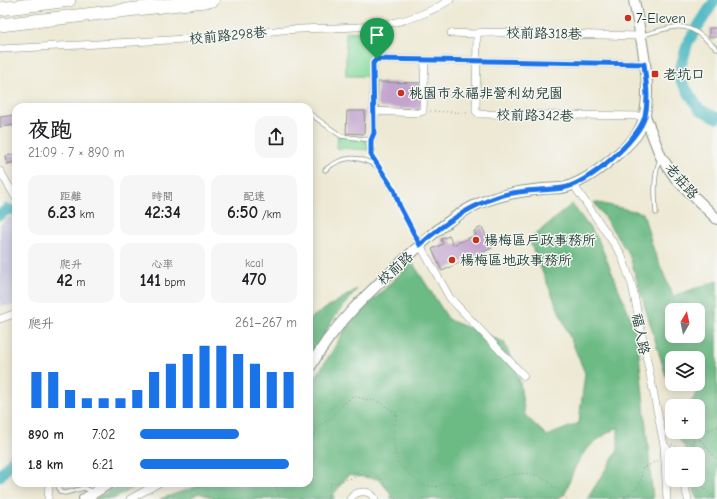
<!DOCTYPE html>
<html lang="zh-TW">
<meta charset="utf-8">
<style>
:root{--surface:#fff;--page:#f6f6f6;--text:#202124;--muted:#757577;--accent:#1a73e8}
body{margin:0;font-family:"Comic Neue","LXGW WenKai TC",sans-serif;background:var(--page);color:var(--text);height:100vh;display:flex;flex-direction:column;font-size:15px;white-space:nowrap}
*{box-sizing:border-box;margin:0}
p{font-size:13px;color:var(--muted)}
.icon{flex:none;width:22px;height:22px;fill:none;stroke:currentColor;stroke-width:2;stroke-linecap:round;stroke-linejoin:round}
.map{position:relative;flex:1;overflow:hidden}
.side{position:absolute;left:12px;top:103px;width:301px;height:384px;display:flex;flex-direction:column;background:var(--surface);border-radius:12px;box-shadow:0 2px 10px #0003}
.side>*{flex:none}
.needle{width:26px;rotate:9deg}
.fabs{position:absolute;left:665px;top:303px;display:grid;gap:8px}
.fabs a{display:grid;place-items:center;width:40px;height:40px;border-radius:8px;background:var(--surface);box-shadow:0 2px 10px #0003;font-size:20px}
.pin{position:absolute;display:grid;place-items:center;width:34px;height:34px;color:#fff;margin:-41px -17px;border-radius:50% 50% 50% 0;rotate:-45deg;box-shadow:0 0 4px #0007}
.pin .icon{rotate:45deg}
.round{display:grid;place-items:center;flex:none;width:42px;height:42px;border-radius:12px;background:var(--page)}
.head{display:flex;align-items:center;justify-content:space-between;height:68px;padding:0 16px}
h1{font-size:22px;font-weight:700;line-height:30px}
.stats{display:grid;grid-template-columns:repeat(3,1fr);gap:6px;height:68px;padding:4px 16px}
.stats div{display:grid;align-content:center;border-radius:10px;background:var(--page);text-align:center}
.stats b{font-size:17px;font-weight:700}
.stats small{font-size:11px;font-weight:400}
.stats p{font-size:11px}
.chart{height:112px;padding:8px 16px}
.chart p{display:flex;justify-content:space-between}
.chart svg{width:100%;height:72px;margin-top:4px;stroke:var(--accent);stroke-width:6}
ul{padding:0 16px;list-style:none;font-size:13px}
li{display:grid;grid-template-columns:64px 48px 1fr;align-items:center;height:30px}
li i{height:10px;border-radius:5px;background:var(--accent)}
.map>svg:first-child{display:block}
.industrial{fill:#c2c1dc}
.green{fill:#85da9d;stroke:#528c68}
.forest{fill:#6cba84;stroke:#467c5c;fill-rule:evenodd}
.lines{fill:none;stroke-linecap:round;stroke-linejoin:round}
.river{stroke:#47b6c0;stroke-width:11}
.building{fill:#c2a4ce}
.lane-casing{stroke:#869384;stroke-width:5}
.street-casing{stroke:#869384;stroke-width:8}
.secondary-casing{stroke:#869384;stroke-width:12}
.highway-casing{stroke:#869384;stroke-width:14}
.path{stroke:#869384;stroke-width:1;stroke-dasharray:1 3;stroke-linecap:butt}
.lane{stroke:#fff;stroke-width:3.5}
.street{stroke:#fff;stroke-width:7}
.secondary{stroke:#fff;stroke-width:10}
.highway{stroke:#fff;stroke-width:13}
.route-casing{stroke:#fff;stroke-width:8}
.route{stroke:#1a73e8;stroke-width:5}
.poi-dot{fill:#c8321e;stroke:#f6f6f2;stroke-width:1.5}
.labels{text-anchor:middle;stroke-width:3;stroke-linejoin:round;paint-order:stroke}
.poi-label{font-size:14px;fill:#1f3d34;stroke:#f6f6f2;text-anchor:start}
.street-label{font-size:14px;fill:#1f3d34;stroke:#f6f6f2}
</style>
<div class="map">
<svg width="717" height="499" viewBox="0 0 717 499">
<rect width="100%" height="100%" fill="#f6f6f2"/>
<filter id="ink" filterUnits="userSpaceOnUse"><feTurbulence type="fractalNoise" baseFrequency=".025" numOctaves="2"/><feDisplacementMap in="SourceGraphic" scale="8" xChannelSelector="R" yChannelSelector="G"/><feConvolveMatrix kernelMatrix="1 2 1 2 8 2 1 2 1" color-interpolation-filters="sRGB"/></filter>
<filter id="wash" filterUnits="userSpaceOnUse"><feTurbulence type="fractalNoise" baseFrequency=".012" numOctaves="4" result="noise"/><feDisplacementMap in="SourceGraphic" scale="16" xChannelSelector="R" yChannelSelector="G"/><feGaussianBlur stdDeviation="0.9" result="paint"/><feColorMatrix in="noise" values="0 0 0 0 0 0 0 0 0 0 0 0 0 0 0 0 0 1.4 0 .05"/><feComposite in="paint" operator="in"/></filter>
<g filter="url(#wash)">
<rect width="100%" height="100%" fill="#ede9d4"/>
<path class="industrial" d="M9,217L16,221V306H0V225Z"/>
<path class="green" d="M372,31V76H346V32Z
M338,135L365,138L370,150L337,148Z"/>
<path class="forest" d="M594,202L643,213L654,251L673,296L717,281V499H698L694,490V480H698V454H689L678,437L677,432H698V406H687L689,405L701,387L698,383V358H672V377L666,376L629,254ZM672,310H698V336H672Z
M572,204L598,239L637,333L653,499H587L618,450V427C583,447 578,456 565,494L557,499H391V493L378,479L348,475L333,495L334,499H216L199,493L189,499H160L207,483H309V388L349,324L412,262L449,320L504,342L519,378L525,415L547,436L579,423L585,373L529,240Z
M357,289L332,321L309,361V319Z
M125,483H142L113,499H95Z"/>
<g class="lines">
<path class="river" d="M715,0L688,42L678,76L699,109L717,118
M0,215L7,209L16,211
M0,476L16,456"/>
</g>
<g id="blocks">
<path class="building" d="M709,28H717V37H709Z
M378,82L425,83L420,109L381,108L377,104Z
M347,111H365L364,134L346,133Z
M16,115V125L0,127V117Z
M16,154V162L7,164L6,156Z
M482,227L492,248L442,271L432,249L443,244L441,239L449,236L453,245L476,235L474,231Z"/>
</g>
</g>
<g filter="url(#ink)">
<use href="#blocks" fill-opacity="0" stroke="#869384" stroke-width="1"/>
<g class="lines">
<g class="lane-casing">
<path id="lane" d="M643,35C683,24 685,20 717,49
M309,113L341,136L371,140V155L393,190L400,207L420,244
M325,170C343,155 358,155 378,167
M656,213C655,195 653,177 660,159
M59,483L58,486L60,492L65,493L84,488L93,492"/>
</g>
<g class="street-casing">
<path id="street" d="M451,33L477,34
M640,36L481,32L477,34L476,111L479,114L645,116
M0,49C81,45 163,41 244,35C257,34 270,31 283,30C344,25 395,35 450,0
M373,111L418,113L423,111L425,61
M371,140L374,133L373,63L377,59L644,64
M0,171L16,198
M573,184L621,254L632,285L664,445L667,499
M420,245L450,298L524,376
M0,319L16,313
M664,445L673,454
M683,480L688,499
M48,499L49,483
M130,499L159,483
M350,499C356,490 369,489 375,499"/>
</g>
<g class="secondary-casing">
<path id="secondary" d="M645,116L661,157L677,180L717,219
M309,369C333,325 369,292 406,258C428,238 452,215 480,203C500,195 521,191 542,189C550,188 559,189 566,187C582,182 599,170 612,159C621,151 633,142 639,131C657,98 640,36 634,0
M84,499L110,483"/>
</g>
<g class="highway-casing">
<path id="highway" d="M0,9L69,0
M0,25L213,0"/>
</g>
<path class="path" d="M430,111L470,113
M698,427L708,431L717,426
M692,432L696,454
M693,435L701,440L717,460
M309,438L314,436L319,426L331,418L352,396L378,402L397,413L393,436L395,452L399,465L422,485L436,487L445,482L460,484L474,490C494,480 521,466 543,478C552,482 559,493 567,499
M672,444L685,453L690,449L693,440
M698,467L701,485L716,499
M275,483L280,499
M327,499L330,484L356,477L369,470L380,478L396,499
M621,499C637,490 641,488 642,469L659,460"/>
<use href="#lane" class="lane"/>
<use href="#street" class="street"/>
<use href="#secondary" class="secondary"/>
<use href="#highway" class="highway"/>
</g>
</g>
<g class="lines" filter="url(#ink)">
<g class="route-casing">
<path id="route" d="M377,59L644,64C646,81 649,100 645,116C639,140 588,184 563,188C542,191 521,189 500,196C469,206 444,223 420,245L400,207L394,190L371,155V140L374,133L373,63Z"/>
</g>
<use href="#route" class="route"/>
</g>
<g class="poi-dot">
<circle cx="628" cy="18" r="4"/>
<rect x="651" y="70" width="8" height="8" rx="2"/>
<circle cx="401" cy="93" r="4"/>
<circle cx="476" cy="240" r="4"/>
<circle cx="452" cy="260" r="4"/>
</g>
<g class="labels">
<g class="poi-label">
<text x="636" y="23">7-Eleven</text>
<text x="663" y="79">老坑口</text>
<text x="409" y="98">桃園市永福非營利幼兒園</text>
<text x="484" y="245">楊梅區戶政事務所</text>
<text x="460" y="265">楊梅區地政事務所</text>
</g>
<g class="street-label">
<text transform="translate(544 33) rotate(1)" y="5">校前路318巷</text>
<text transform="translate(228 35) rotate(-5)" y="5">校前路298巷</text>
<text transform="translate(535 115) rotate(1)" y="5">校前路342巷</text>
<text transform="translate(682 181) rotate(49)" y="5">老莊路</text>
<text transform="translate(395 268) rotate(-42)" y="5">校前路</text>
<text transform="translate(641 334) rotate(79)" y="5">福人路</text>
</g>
</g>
</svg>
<div class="fabs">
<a><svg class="needle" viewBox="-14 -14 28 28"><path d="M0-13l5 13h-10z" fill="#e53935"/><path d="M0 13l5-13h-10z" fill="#757577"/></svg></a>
<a><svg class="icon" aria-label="layers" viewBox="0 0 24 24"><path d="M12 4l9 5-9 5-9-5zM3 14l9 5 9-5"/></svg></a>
<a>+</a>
<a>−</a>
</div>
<div class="pin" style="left:377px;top:59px;background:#1e9e55"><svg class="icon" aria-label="arrive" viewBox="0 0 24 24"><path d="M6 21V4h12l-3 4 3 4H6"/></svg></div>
<section class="side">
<div class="head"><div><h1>夜跑</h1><p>21:09 · 7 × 890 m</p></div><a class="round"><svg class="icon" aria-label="share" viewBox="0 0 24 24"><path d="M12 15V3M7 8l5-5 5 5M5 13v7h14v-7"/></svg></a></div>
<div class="stats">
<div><p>距離</p><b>6.23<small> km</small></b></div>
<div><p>時間</p><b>42:34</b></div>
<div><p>配速</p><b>6:50<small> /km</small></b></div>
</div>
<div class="stats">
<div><p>爬升</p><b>42<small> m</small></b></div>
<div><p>心率</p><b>141<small> bpm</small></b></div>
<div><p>kcal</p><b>470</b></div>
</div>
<div class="chart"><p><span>爬升</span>261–267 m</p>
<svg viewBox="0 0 160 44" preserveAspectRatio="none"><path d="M5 44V22M15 44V22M25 44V33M35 44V38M45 44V38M55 44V38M65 44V33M75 44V22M85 44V17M95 44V11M105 44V6M115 44V6M125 44V11M135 44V17M145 44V22M155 44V22"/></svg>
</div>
<ul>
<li><b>890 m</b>7:02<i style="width:63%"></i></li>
<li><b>1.8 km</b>6:21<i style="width:95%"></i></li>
</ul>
</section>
</div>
